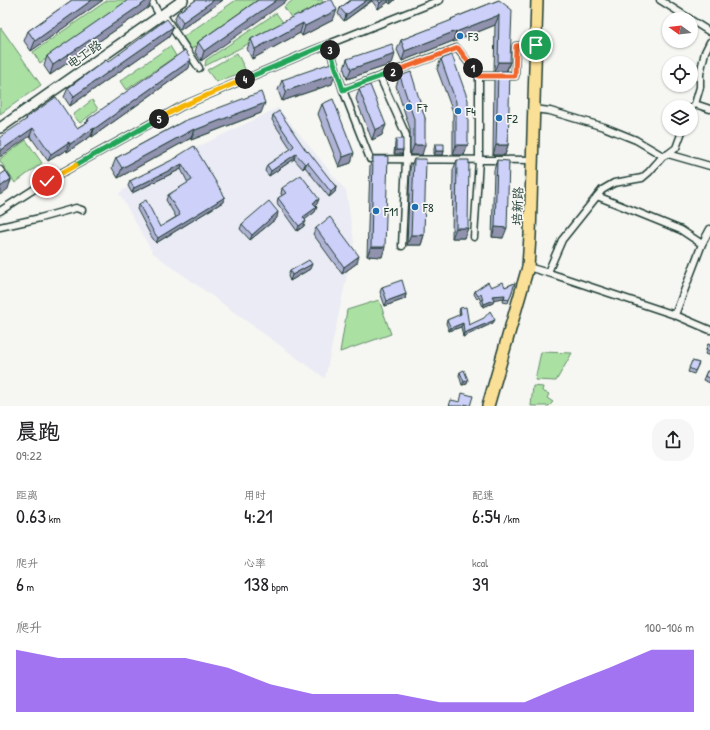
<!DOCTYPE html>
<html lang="zh">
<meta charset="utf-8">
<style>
:root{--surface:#fff;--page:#f6f6f6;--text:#202124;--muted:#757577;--accent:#7c3aed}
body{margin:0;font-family:"Patrick Hand","LXGW WenKai TC",sans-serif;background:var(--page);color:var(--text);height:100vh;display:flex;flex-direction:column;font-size:15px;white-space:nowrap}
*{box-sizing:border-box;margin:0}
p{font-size:13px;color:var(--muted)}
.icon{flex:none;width:22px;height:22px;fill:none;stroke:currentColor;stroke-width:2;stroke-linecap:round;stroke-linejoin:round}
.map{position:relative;height:406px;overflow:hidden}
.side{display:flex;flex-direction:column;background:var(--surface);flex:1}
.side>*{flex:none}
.needle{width:26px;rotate:285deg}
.controls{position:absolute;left:662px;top:12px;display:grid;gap:8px}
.controls a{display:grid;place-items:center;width:36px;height:36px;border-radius:50%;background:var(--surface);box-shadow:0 1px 3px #0004;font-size:20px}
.pin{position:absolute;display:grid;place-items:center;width:34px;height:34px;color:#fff;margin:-17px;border:2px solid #fff;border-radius:50%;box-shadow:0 1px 4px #0007}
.km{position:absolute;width:20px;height:20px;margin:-10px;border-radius:50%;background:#222;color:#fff;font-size:11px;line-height:20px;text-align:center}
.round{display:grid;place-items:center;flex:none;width:42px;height:42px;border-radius:16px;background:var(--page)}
.overview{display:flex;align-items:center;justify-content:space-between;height:68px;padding:0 16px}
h1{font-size:22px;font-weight:600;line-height:30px}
.stats{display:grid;grid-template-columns:repeat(3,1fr);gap:6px;height:68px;padding:4px 16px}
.stats div{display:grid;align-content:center}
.stats b{font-size:20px;font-weight:600}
.stats small{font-size:11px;font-weight:400}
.stats p{font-size:11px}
.chart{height:112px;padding:8px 16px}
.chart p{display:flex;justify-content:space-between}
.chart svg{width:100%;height:72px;margin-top:4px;fill:var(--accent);opacity:.7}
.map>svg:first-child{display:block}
.built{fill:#eaebf4}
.green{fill:#abe0a3;stroke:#658e6c}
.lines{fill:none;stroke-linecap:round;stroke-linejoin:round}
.street-casing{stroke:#1f3d34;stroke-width:9}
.secondary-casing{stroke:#1f3d34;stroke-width:12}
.highway-casing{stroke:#1f3d34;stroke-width:14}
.street{stroke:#f6f6f2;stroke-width:6}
.secondary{stroke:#f6f6f2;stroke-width:9}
.highway{stroke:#fadf96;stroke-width:11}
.wall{fill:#b0b3d5;stroke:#1f3d34}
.shaded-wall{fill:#9092ae;stroke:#1f3d34}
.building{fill:#cdd0f8;stroke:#1f3d34}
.split-1-casing{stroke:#fff;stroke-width:8}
.split-2-casing{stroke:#fff;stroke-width:8}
.split-3-casing{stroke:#fff;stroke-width:8}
.split-4-casing{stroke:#fff;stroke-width:8}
.split-5-casing{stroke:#fff;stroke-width:8}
.split-6-casing{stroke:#fff;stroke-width:8}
.split-7-casing{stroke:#fff;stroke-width:8}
.split-1{stroke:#f0652b;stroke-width:5}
.split-2{stroke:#f0652b;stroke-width:5}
.split-3{stroke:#22a559;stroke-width:5}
.split-4{stroke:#22a559;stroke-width:5}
.split-5{stroke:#f5b400;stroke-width:5}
.split-6{stroke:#22a559;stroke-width:5}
.split-7{stroke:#f5b400;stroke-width:5}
.poi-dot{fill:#1f6fb2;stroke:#f6f6f2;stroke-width:1.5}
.labels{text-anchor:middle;stroke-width:3.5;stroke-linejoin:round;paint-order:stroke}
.poi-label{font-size:13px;fill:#1f3d34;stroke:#f6f6f2;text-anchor:start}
.street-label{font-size:13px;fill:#1f3d34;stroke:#f6f6f2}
</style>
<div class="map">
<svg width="710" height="406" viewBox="0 0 710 406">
<rect width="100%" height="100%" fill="#f6f6f2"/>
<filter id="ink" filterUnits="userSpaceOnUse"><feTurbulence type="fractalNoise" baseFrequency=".025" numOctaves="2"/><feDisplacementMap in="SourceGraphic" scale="8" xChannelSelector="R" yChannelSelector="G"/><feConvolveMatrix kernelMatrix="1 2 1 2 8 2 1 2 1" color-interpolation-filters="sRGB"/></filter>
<g filter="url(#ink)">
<path class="built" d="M278,108L346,191L354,242L325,378L153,253L119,193L171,160Z"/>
<path class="green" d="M108,0H133L40,63L33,52Z
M236,0H261L191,49L183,37Z
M293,0H322L323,2L292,19L284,7Z
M276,13L285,25L205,66L206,60Z
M1,28L41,85L0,114V29Z
M170,46L176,56L126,90L120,81Z
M237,53L246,71L216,82L207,70Z
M92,100L98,109L80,123L73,115Z
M26,140L42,163L15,183L0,161V159Z
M379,300L391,334L340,352L347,310Z
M541,352L572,353L556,381L535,380Z
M533,386L543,387L542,391L549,394L547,398L553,402L549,406H531Z"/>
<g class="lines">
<g class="street-casing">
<path id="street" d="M151,0L160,16
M660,0L690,19
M163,14L199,68
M691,20L710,32
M328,44L343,90L370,159L533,160
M479,76H515L516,46L536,45
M380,77L406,135V160L402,246
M343,90L457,48L479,76V160L474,237
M695,104L710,109
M691,108L695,104L700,87V74L705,52L710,42
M534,109L550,111L604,127L636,140L663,156
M668,154L676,148L683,129
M0,170L7,180
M597,196L681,230L702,244
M0,211L47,181L182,106L311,51L440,0
M0,227L40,218L76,208L82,210
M528,267L552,274L675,315L710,330
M548,272L562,240L602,190L614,183L642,178L649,172L663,156L668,154L710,166
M675,315L702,244L710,229"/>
</g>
<g class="secondary-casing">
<path id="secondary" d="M0,128L183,0"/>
</g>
<g class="highway-casing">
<path id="highway" d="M488,406L528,267L530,236L537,0"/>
</g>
<use href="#street" class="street"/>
<use href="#secondary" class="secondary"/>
<use href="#highway" class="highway"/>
</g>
<path class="wall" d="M72,0H103L31,51L24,41L28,31Z
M196,0H223L180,30L174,21L177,13Z
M258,0L201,61L195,52L198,42Z
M351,0H395L390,4L388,2L378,9L372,1L344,21L338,14L340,8Z
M499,0L510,62L507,71L508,145L505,155H493L494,80L497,72H494L495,25L453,42V41L402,61L397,50L401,40L451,21V19Z
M149,7L50,75L44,66L47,56Z
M299,15L333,20L302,36L300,33L252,59L247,49L251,39Z
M173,27L169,37L70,106L64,97L68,88L108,62Z
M452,55L468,145L464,155H453V112L437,69L441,59Z
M347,59L392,64L347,79L344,69Z
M189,68L92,137L91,136L67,152L66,150L48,161L30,136L26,119V118L77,128L87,122L88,119Z
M400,76L425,118L422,155H410V129L396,86Z
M282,80L332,84L282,101L278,90Z
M359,89L382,135L372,140L356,99Z
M322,104L351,163L339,167L318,114Z
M261,113L191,140V138L118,178L112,168L116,158L184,121Z
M273,115L307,152L336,187L335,192L329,197L305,167L303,169L294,159L269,176L265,171L267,165L291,149L272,120Z
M396,139L403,150L402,154H394L395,143Z
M435,144L444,151L443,155H434V148Z
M178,156L223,202L156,243L151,236L137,209L139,204L160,227L176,217L166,200L168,195L188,183L181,169L132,193L128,186L130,181L177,158Z
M373,156L382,257L367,256L370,166Z
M414,159L424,235L421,245H407L410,168Z
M457,160L468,228L464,238H452L453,170Z
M497,160L503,238L492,237L494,170Z
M282,188L317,204L315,205V212L305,219L304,226L297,231L277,203L278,198L282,196L281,194Z
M277,218L250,240L240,229L242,224Z
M316,228L357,263L342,274L313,234Z
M310,269L290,281L288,276L290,271Z
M515,283L508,303L503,302L504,298L493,299V303L483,307L479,297L477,299L474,294L475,291L491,287H505Z
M382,287L406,294L405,299L385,306L380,292Z
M460,308L469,325L493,323L463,337L461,327L449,331L446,323L447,320L460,315L459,312Z
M708,344L710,345V356L705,354Z
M692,361L699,363L694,374L688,372Z
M707,371L710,372V383L703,380Z
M460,372L467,384L462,385L459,375Z"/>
<path class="shaded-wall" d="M92,0H103L31,51L35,41Z
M148,0H151L149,7L50,75L53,65Z
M214,0H223L180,30L183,22Z
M277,0H288L201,61L204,51Z
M367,0H372L344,21L346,15Z
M384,0H389L388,2L378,9L380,3Z
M391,0H395L390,4Z
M337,10L333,20L302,36L305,26Z
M499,15L495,25L453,42L456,32Z
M303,23L300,33L252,59L255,49Z
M173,27L169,37L70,106L74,96Z
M456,31L453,41L402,61L405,51Z
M395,54L392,64L347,79L351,69Z
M191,60L189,68L92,137L94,129Z
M498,62H510L506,72H494Z
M335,74L332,84L282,101L286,91Z
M265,103L261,113L191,140L195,130Z
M386,125L382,135L372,140L375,130Z
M33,128L30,136L0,157V151Z
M94,128L91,136L67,152L70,144Z
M194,129L191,138L118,178L122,168Z
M69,142L66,150L48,161L51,154Z
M414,145H425L422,155H410Z
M456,145H468L464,155H453Z
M496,145H508L505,155H493Z
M396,150H403L402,154H394Z
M436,151H444L443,155H434Z
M354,153L351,163L339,167L343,157Z
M296,154L294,159L269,176L271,171Z
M307,162L305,167L303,169L305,164Z
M182,164L181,169L132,193L134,188Z
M11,179L8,189L0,195V187Z
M336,187L335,192L329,197L331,192Z
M225,197L223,202L156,243L158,238Z
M319,199L317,204L312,208L313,203Z
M317,207L315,212L302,222L303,217Z
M278,212L277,218L250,240L252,235Z
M306,221L304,226L297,231L299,226Z
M495,227L507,228L503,238L492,237Z
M456,228H468L464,238H452Z
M411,235H424L421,245H407Z
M371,247H385L382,257L367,256Z
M359,256L357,263L342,274L344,267Z
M312,264L310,269L290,281L292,275Z
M406,294L405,299L385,306L387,301Z
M505,295L504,298L491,300L492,296Z
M494,300L493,303L483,307L484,304Z
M495,320L493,323L463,337L464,333Z
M463,323L461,327L449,331L451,328Z
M468,380L467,384L462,385L464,382Z"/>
<path class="building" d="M72,0H92L35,41L28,31Z
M128,0H148L53,65L47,56Z
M196,0H214L183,22L177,13Z
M258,0H277L204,51L198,42Z
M328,0H332L337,10L305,26L303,23L255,49L251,39L298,14L299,15Z
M351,0H367L346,15L340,8Z
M378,0H384L380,3Z
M499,0L512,10L510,62H498L499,15L456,32V31L405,51L401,40L452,20L451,19Z
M167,19L173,27L74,96L68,88L106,60L108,62Z
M392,44L395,54L351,69L347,59Z
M185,50L191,60L94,129V128L70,144L69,142L51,154L33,128L0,151V137L27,119L26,118L56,97L77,128L89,121L88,119Z
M452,55L468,100V145H456V102L441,59Z
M331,63L335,74L286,91L282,80Z
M498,71H510L508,145H496Z
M411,72L425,118V145H414V119L400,76Z
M370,85L386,125L375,130L359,89Z
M261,92L265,103L195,130L194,129L122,168L116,158L184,121Z
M333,99L354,153L343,157L322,104Z
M279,111L307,152L308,151L336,187L331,192L307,162L305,164L296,154L271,171L267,165L292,148L294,146L273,115Z
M396,139H403V150H396Z
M435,144H444V151H436Z
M194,146L225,197L158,238L153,231L139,204L146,200L160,227L180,215L168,195L192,180L182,164L134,188L130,181L178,157V156Z
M373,156H388L385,247H371Z
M414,159H426L424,235H411Z
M457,160H469L468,228H456Z
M497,160L509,161L507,228L495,227Z
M6,171L11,179L0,187V175Z
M301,175L319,199L313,203L317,207L303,217L306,221L299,226L278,198L286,193L282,188Z
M269,201L278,212L252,235L242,224Z
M330,217L359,256L344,267L316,228Z
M309,260L312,264L292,275L290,271Z
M402,280L406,294L387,301L382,287Z
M488,282L491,287L503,282L505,287L515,283L509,300L504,299L505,295L492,296L494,300L484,304L481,294L478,296L475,291Z
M466,307L469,325L484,318L490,311L495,320L464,333L463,323L451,328L447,320L461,314L460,308Z
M708,344L710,345V352L706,350Z
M692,361L699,363L695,371L689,368Z
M464,370L468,380L464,382L460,372Z
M707,371L710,372V379L705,376Z
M462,393L473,396L470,406L465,404V406H449L451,400L460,402Z"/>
</g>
<g class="lines" filter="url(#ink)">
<g class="split-1-casing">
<path id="split-1" d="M473,68L479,76H515L516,46L536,45"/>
</g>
<g class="split-2-casing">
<path id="split-2" d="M393,72L458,48L473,68"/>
</g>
<g class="split-3-casing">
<path id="split-3" d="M330,50L343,90L393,72"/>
</g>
<g class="split-4-casing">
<path id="split-4" d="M245,79L328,44L330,50"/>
</g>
<g class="split-5-casing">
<path id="split-5" d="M159,119L182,106L245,79"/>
</g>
<g class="split-6-casing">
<path id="split-6" d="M76,165L159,119"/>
</g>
<g class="split-7-casing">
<path id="split-7" d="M47,181L76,165"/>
</g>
<use href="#split-1" class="split-1"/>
<use href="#split-2" class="split-2"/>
<use href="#split-3" class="split-3"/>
<use href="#split-4" class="split-4"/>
<use href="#split-5" class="split-5"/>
<use href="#split-6" class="split-6"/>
<use href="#split-7" class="split-7"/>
</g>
<g class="poi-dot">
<circle cx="460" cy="36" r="4"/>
<circle cx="409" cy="107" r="4"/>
<circle cx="458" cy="111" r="4"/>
<circle cx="499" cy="118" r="4"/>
<circle cx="415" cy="207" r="4"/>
<circle cx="376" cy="211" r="4"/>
</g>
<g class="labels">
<g class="poi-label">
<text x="468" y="41">F3</text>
<text x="417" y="112">F7</text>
<text x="466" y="116">F4</text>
<text x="507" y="123">F2</text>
<text x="423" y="212">F8</text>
<text x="384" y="216">F11</text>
</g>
<g class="street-label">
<text transform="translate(84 54) rotate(-35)" y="5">电工路</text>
<text transform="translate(517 206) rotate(-88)" y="5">培新路</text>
</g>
</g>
</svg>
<div class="controls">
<a><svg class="needle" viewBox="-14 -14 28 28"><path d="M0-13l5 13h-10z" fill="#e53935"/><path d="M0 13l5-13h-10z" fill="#757577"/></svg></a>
<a><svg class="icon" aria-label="locate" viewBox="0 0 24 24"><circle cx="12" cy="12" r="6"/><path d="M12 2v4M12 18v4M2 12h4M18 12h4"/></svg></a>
<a><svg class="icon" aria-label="layers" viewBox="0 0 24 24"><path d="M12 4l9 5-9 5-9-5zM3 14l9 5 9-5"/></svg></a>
</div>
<div class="pin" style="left:536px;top:45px;background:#1e9e55"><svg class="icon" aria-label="arrive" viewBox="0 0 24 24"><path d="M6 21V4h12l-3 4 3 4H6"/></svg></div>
<div class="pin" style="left:47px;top:181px;background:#d93025"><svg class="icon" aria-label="check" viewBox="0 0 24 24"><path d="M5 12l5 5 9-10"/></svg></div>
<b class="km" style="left:473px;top:68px">1</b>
<b class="km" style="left:393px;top:72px">2</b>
<b class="km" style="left:330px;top:50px">3</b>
<b class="km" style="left:245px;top:79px">4</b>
<b class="km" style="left:159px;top:119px">5</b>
</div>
<section class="side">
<div class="overview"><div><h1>晨跑</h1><p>09:22</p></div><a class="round"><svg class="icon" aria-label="share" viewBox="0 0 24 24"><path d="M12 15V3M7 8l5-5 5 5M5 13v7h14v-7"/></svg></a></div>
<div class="stats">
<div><p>距离</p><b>0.63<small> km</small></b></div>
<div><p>用时</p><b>4:21</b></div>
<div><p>配速</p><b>6:54<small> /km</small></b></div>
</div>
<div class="stats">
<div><p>爬升</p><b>6<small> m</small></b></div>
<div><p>心率</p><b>138<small> bpm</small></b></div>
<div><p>kcal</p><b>39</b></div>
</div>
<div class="chart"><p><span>爬升</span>100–106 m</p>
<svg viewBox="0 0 160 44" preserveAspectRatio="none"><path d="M0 44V6L10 11L20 11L30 11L40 11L50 17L60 27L70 33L80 33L90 33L100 38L110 38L120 38L130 27L140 17L150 6L160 6V44z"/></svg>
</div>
</section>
